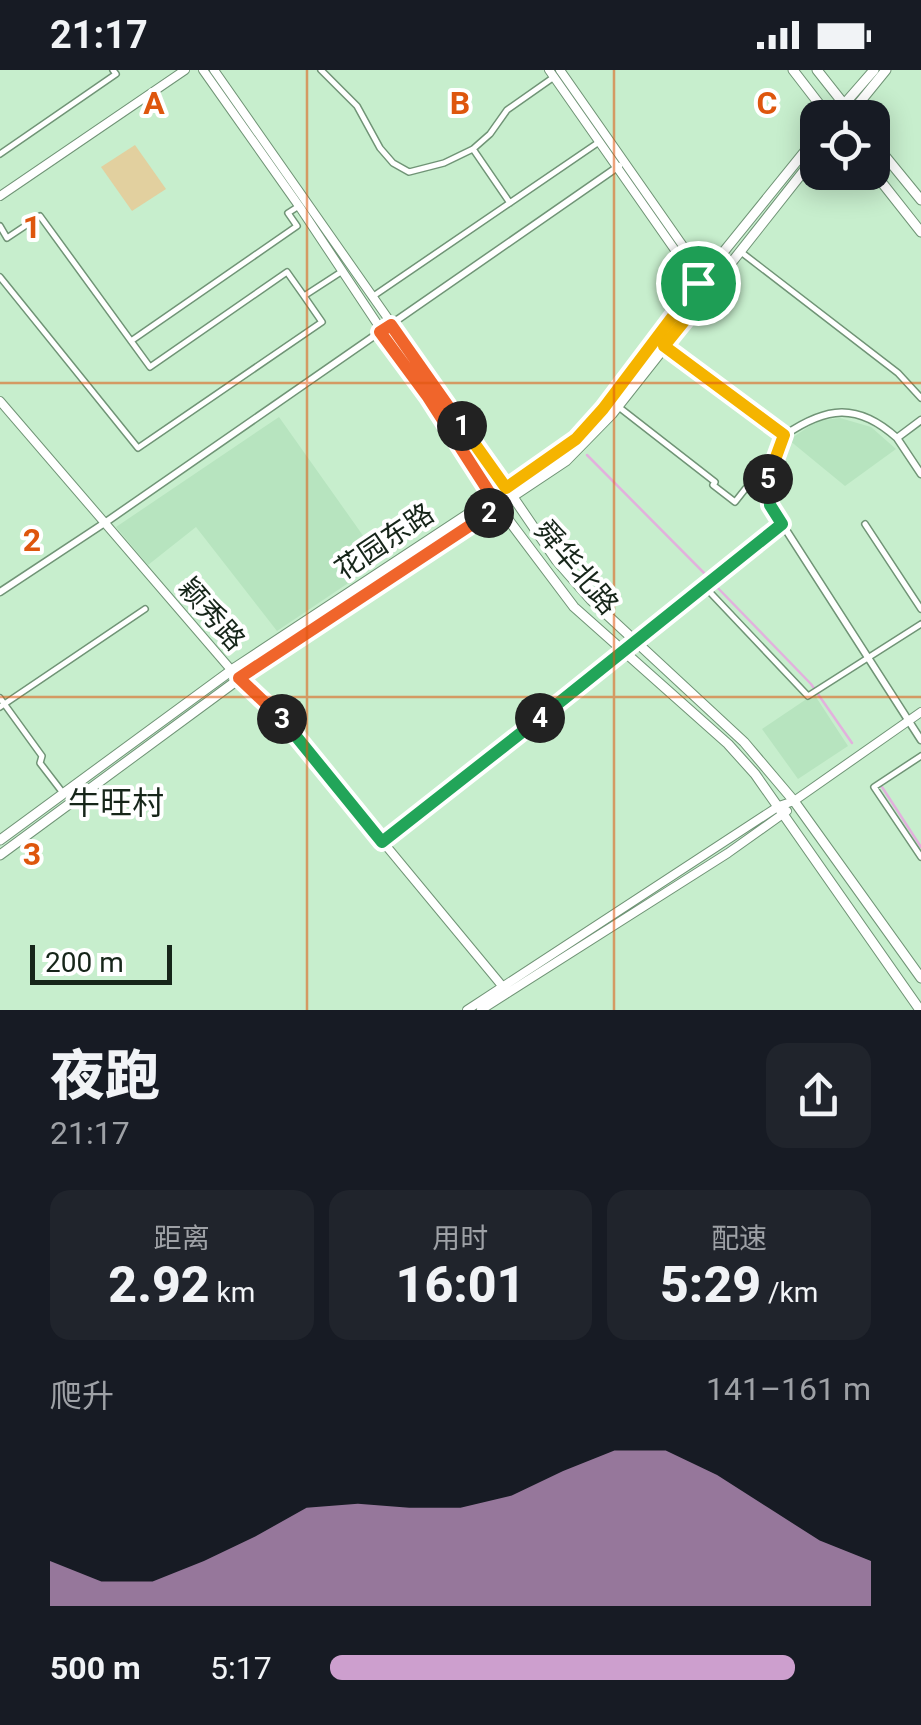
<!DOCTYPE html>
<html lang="zh">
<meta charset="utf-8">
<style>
:root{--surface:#171b24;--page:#20242c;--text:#f1f3f6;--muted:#9ea1a6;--accent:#cd9fce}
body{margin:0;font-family:Roboto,"Noto Sans SC",sans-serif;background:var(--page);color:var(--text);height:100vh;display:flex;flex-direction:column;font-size:38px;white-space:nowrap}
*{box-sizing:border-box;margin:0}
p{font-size:32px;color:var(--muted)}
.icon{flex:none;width:55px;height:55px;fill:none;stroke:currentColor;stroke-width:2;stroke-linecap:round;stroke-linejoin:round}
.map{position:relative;height:940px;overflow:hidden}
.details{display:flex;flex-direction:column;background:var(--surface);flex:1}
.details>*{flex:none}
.tools{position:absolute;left:800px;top:30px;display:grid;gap:20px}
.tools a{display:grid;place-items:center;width:90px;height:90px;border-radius:20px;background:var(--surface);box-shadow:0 5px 25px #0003;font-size:50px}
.scale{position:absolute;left:30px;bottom:25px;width:142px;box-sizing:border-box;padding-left:10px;border:5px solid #162519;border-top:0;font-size:28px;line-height:35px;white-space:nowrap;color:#162519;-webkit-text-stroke:8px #fff;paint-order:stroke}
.pin{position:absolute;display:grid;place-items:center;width:85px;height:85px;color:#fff;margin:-42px;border:5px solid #fff;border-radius:50%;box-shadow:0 2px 10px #0007}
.km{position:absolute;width:50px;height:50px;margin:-25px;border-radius:50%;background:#222;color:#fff;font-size:28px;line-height:50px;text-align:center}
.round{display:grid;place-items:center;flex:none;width:105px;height:105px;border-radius:20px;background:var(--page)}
.head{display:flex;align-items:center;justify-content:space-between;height:170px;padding:0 50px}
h1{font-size:55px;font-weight:800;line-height:75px}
.stats{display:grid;grid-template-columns:repeat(3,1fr);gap:15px;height:170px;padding:10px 50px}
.stats div{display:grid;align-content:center;border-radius:20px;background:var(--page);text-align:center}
.stats b{font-size:50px;font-weight:800}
.stats small{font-size:28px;font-weight:400}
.stats p{font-size:28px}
.chart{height:280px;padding:20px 50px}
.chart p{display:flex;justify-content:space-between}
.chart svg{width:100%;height:180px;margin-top:10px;fill:var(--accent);opacity:.7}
ul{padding:0 50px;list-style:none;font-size:32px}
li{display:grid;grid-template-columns:160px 120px 1fr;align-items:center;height:75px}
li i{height:25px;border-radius:12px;background:var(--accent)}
.status{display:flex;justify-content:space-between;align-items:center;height:70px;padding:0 50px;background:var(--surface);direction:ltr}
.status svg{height:28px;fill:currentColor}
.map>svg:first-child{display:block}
.built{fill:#b7e4bf}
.green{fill:#e2d09f}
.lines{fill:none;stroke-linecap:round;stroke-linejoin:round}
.stream{stroke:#e2b1dd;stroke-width:2.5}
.minor-casing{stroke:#709476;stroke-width:8}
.tertiary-casing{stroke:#709476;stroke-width:9}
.secondary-casing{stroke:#709476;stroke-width:10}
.primary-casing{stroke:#709476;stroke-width:11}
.minor{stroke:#fff;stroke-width:5}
.tertiary{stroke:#fff;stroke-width:6}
.secondary{stroke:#fff;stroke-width:8}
.primary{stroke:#fff;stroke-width:9}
.split-1-casing{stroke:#fff;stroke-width:20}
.split-2-casing{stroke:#fff;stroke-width:20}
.split-3-casing{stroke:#fff;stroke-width:20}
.split-4-casing{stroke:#fff;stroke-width:20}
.split-5-casing{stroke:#fff;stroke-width:20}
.split-6-casing{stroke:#fff;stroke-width:20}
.split-1{stroke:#f5b400;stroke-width:12}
.split-2{stroke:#f0652b;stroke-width:12}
.split-3{stroke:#f0652b;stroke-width:12}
.split-4{stroke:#22a559;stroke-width:12}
.split-5{stroke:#22a559;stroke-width:12}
.split-6{stroke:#f5b400;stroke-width:12}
.grid{fill:none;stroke:#de560d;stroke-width:2.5;stroke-opacity:0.55}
.labels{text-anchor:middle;stroke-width:8;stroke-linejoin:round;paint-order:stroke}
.street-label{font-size:28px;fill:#162519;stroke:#fff}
.quarter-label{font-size:32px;fill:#162519;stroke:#fff}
.grid-label{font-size:32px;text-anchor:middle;font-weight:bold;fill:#de560d;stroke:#fff;stroke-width:8;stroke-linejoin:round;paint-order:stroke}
</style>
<div class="status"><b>21:17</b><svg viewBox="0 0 49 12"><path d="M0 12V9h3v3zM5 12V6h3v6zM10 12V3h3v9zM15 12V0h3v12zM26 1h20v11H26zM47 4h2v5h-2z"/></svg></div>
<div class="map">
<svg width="921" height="940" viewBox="0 0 921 940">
<rect width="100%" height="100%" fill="#c7eecd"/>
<path class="built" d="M279,347L381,491L277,561L196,457L148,495L116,457Z
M840,348L871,357L896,379L845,416L789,370L817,351Z
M814,624L848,676L798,709L762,659Z"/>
<path class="green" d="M135,75L166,119L132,141L101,97Z"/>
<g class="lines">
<path class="stream" d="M587,385L709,508
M714,514L811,614L852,673
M882,717L921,777"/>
<g class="minor-casing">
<path id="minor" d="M321,0L357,36L380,78L393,93L409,102L444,93L473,79L490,64L507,40L554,7
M473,79L510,133
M0,84L116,4L113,0
M0,156L7,168L40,146L150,297L287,202L304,226L341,202
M741,182L898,303L921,328
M0,207L138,378L322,252L304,226
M372,227L599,72
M131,271L297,156L288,143L299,136
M620,338L715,412L713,415L735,432L746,418L766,419
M865,454L921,539
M704,516L808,626L921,554
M0,628L42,686L40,693L63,723
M0,637L145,539
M921,686L874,717L921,787"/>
</g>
<g class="tertiary-casing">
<path id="tertiary" d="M664,276L785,365C826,337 857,332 897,368L921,350
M785,365C772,389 764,408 770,435L921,670
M897,368L921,404
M0,522L106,452L619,96
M382,772L782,454"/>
</g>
<g class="secondary-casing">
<path id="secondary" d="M203,0L299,136L495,431
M214,0L513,427
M549,0L698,213L709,220
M560,0L704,206L715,214
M0,126L185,0
M0,331L239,609L277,644L508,923
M467,940L779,736L794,731L921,642
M481,940L728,783L787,741"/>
</g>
<g class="primary-casing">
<path id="primary" d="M793,0L830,48
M817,0L847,38
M832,48L874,0
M847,48L886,0
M872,70L921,130
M872,100L921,162
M513,427L556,490L591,530L744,672L794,731L921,908
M498,436L574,537L728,674L755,704L920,940
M0,770L236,597L562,382L603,339L704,206L818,65
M0,785L239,609L566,391L612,344L818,83"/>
</g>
<use href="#minor" class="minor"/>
<use href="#tertiary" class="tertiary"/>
<use href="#secondary" class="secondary"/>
<use href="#primary" class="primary"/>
</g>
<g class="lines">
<g class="split-1-casing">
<path id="split-1" d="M462,356L506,418L576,369L603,339L698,213"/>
</g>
<g class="split-2-casing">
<path id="split-2" d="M462,356L391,255L380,262L428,327L498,436L489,443"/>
</g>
<g class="split-3-casing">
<path id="split-3" d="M282,649L239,608L489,443"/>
</g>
<g class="split-4-casing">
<path id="split-4" d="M282,649L382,772L540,648"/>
</g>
<g class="split-5-casing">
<path id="split-5" d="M540,648L782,454L770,435L768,409"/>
</g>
<g class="split-6-casing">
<path id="split-6" d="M698,213L704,206L714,214L664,276L784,365L768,409"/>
</g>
<use href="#split-1" class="split-1"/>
<use href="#split-2" class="split-2"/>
<use href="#split-3" class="split-3"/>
<use href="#split-4" class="split-4"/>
<use href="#split-5" class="split-5"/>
<use href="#split-6" class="split-6"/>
</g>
<path class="grid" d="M307,0V940M614,0V940M0,313H921M0,627H921"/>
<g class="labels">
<g class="street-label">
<text transform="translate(384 471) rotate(-34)" y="10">花园东路</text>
<text transform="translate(577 497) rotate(50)" y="10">舜华北路</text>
<text transform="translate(212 544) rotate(49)" y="10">颖秀路</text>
</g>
<g class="quarter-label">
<text x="116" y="744">牛旺村</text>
</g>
</g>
<g class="grid-label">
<text x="154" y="44">A</text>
<text x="460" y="44">B</text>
<text x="767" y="44">C</text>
<text x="32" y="168">1</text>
<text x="32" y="481">2</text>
<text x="32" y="795">3</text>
</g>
</svg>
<div class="tools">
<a><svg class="icon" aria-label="locate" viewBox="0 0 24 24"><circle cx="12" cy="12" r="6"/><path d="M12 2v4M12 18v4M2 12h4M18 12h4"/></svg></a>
</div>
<div class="scale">200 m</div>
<div class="pin" style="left:698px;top:213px;background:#1e9e55"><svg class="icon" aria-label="arrive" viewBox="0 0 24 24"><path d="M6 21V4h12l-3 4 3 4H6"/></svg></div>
<b class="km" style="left:462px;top:356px">1</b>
<b class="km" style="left:489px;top:443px">2</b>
<b class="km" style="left:282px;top:649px">3</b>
<b class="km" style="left:540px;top:648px">4</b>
<b class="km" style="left:768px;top:409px">5</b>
</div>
<section class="details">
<div class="head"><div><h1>夜跑</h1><p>21:17</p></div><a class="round"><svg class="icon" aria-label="share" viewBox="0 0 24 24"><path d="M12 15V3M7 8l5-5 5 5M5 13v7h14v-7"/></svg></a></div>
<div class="stats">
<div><p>距离</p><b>2.92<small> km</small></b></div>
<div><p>用时</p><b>16:01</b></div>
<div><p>配速</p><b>5:29<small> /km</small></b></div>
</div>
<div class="chart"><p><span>爬升</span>141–161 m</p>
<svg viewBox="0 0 160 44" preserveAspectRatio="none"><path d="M0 44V33L10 38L20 38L30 33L40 27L50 20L60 19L70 20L80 20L90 17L100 11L110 6L120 6L130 12L140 20L150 28L160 33V44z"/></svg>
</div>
<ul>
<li><b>500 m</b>5:17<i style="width:86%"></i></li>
</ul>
</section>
